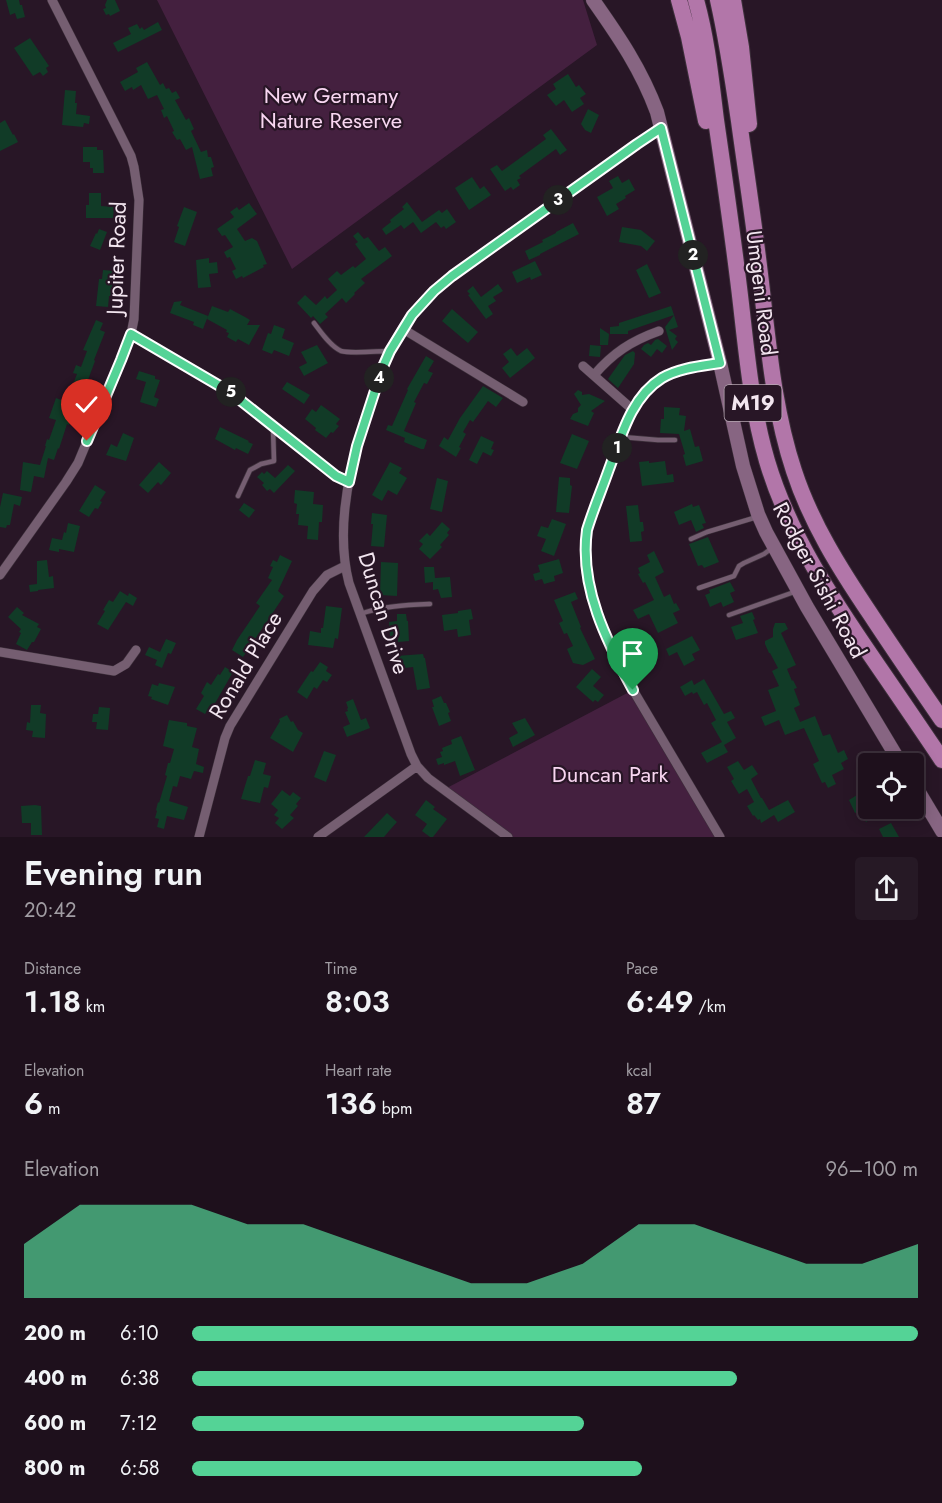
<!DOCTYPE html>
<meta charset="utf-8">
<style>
:root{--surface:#1e101c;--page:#261925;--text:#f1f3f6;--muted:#a19da3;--line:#3c303b;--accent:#54d396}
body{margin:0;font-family:Jost,sans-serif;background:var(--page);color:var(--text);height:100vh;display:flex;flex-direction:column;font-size:22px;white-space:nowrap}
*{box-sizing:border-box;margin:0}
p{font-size:20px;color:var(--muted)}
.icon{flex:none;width:33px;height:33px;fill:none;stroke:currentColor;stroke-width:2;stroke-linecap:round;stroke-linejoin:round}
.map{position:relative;height:837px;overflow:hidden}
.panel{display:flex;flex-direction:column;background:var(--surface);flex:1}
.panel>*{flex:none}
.fabs{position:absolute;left:858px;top:753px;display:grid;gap:12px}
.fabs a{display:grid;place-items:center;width:66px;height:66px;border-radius:6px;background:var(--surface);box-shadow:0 3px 15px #0003,0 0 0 2px var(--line);font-size:30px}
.pin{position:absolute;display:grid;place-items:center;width:51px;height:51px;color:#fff;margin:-62px -26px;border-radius:50% 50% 50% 0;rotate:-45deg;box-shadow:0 0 6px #0007}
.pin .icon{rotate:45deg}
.km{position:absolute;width:30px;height:30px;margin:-15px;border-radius:50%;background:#222;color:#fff;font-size:16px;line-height:30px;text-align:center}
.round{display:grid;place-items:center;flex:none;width:63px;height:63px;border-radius:6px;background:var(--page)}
.head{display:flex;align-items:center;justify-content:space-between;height:102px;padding:0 24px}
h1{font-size:33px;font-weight:600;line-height:45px}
.stats{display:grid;grid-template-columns:repeat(3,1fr);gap:9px;height:102px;padding:6px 24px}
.stats div{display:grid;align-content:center}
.stats b{font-size:30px;font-weight:600}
.stats small{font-size:16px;font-weight:400}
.stats p{font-size:16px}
.chart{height:168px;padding:12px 24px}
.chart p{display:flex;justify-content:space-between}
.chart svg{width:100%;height:108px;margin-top:6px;fill:var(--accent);opacity:.7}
ul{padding:0 24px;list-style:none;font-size:20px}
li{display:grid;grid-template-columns:96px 72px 1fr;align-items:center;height:45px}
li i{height:15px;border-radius:8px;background:var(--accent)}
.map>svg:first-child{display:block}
.green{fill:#44203f}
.building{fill:#113b27}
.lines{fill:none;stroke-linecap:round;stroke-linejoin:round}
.lane-casing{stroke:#3d303b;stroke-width:6}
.street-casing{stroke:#3d303b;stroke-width:10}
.secondary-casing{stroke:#3d303b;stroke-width:15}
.highway-casing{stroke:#3d303b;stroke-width:18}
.lane{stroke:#755e71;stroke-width:4.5}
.street{stroke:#755e71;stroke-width:9}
.secondary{stroke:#876582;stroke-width:14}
.highway{stroke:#b276a9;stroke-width:16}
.route-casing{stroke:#fff;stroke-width:12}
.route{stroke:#54d396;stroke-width:8}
.labels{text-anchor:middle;stroke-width:4.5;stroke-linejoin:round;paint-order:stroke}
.shield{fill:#281626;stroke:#b6a8b3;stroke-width:1.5}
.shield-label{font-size:21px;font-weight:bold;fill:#f3e6f0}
.park-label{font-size:22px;fill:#f8d6f1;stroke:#281626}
.street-label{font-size:22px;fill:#f3e6f0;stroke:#281626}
</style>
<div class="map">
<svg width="942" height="837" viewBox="0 0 942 837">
<rect width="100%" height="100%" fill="#281626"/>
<path class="green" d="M157,0H583L597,45L292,269Z
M633,690L720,837H508L443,790Z"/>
<path class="building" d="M6,0H19L20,5H22L25,17L17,19L15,13L10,15Z
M107,0H115L120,11L110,16L109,14L106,15L103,9L106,8L105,5Z
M158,22L162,30L118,52L113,43L131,34L128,28L137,24L140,29L142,27L144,30Z
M30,38L49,66L46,68L48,72L43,76L40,72L33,76L14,48Z
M147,62L160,85L163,83L166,89L169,88L172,93L176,91L180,98L175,100L186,120L189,118L194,129L191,131L201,152L207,150L208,157H211L214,167L211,168L213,176L200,179L192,147L186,150L180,139L177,140L172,132L174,131L167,116L164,118L161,110L164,109L157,95L148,99L141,85L133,90L132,87L125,91L120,82L138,72L136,68Z
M568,74L576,87L579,85L586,94L580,98L584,104L572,112L564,100L556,106L547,95L556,89L553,84Z
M65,90L76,91L75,103H77L76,114L90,116L89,124L84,123L83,127L62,125Z
M588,109L599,115L591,133L585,130L581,124Z
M5,120L13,135L14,134L18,142L0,151V123Z
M551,129L567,150L560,155L556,149L519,176L521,178L517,180L520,185L513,190L511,187L505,191L490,169L497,165L502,171L546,139L543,135Z
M83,147H97V150H103L104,173H93V168H90V162H83Z
M618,176L622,183L629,179L635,190L625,196L626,198L616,204L619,209L607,216L597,197L613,188L609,181Z
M472,177L480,189L484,186L491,195L469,210L455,188Z
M89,193H101V206L114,207L113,218H86V205H89Z
M407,202L422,222L439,210L442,213L447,209L456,222L446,229L444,226L441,228L436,222L421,233L413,222L404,229L401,225L386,235L382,229L391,222L390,220L404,209L402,207Z
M249,203L257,214L237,229L245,241L252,238L257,241L267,264L263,265L264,267L243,278L242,276L236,279L232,271L236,269L230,257L227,258L224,252L233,247L225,235L222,236L217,229L234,217L230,212L237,207L239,210Z
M184,207L197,212L185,246L174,242L179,227L177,226Z
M573,223L579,234L540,254V255L529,260L525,251L543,242L542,240L556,233V232Z
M622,227L641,230L655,241L647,251L641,246L619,242Z
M99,229L107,232L100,250L90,246L96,233L97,234Z
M358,232L364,239L368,237L379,251L385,247L392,256L361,279L365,283L354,293L355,294L346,303L342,298L325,314L328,317L320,324L313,316L311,318L297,303L305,295L316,305L325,296L327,299L337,290L328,279L337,271L341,275L353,266L355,268L366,259L355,244L358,242L353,236Z
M209,258V263L217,262L218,273L209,274L211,287L198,288L196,260Z
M535,261L542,275L531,280L530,277L517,283L512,272Z
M647,264L661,293L649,298L636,270Z
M103,270L114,271L111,296H109L108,307L96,306L99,279H102Z
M498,284L503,291L493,297L496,301L488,306L493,314L486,319L468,295L470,294L467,291L473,286L481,297Z
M182,301L180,305L208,316L203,329L193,325L194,322L170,313L174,302Z
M212,306L228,312L230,309L245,317L250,320L247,325H260L249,345L238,339L236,342L227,337L229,333L226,332L227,330L207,319Z
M671,306L678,327L669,330L677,336L675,339L678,342L672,350L665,327L674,315L628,331V334H610V327L619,326V323Z
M452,309L478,332L468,343L442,321Z
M96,320L103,323L100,330L105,332L94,360L95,361L85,388L82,387L69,425L67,424L59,449L58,448L54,460L48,458L44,478L34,476L31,492L20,490L23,462L40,465L46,446H45L47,439L49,440L56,420L49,418L56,398L64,401L67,391L70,392L77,374L73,373L76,365L81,367L87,351L83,350Z
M274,325L285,329L282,338L294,343L289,356L274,350L272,354L262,350L268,333L271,334Z
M600,328L609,334L608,345H600Z
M658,339L667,346L662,353L657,349L651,357L641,349L644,345L648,343L651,345L655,340Z
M317,345L328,363L304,376L299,367L307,363L301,352Z
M590,345L601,346L600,357L589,356Z
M511,348L517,356L527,348L535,358L510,378L502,368L509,362L503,354Z
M633,351L635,353L634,364L618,388L608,379L625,355Z
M426,356L434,361L428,371L433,373L427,384L424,383L414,402L416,403L404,431L427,440L424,449H421L404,442L405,438L386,430L388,425L392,426L408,390L407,389Z
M139,371L155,376V379L160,380L154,397L159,399L156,407L140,402L146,382L136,379Z
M287,382L310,395L304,404L282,389Z
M483,386L503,398L496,407L488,401L473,422L470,420L463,432L466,434L459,447L461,448L456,457L439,446L444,437L448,440L460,418Z
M578,390L582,392V395L589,394L605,401L591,411L594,413L588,426L570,419L573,414L578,412V408L581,405L574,394Z
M321,405L340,419L336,424L339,426L333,433L331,432L326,438L315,430L316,428L305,419L312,409L316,412Z
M664,407L680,408L679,415L686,416L684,431L690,429L695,447L699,446L703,461L686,466L683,455L685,454L679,434L660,433L661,419H664Z
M220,427L249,441L248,442L253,444L248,454L236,448L235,450L215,439Z
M123,433L134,438L126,461L106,455L111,444L117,447Z
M572,434L589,441L577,469L560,463Z
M481,436L494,442L491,449L494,450L491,456L483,452L477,464L469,460Z
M649,461V463L665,461L667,475L673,474L674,482L642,486L639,462Z
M159,462L171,473L161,485L158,482L148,493L139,485Z
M390,462L402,468L399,473L407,478L397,495L388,490L382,501L372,495Z
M288,465L295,471L274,493L270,489L267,491L262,485L264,483L257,477L262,472L264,474L267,471L275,478Z
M559,477L570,478V485L572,486L569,513L556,512Z
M437,478L448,481L442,512L430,509Z
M95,485L106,492L100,501L102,502L98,509L95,508L89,517L79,511Z
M295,490L314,492L313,504L323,505L322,522H319L318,540L307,539L308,526L298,525L299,514H296L297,504L294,503Z
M3,493L22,497L20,506L14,504L10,525H7L6,528L0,527V507Z
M244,503L255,510L249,518L239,510Z
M692,504L693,507L699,505L706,523L702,524L704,528L696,532L691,520L679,525L674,512Z
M638,505L640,522H643L644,531L641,532L642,541L630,542L626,506Z
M372,513L387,515L384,547L371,546L373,524H371Z
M552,519L566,524L554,556L541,551L546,539L537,536L541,526L548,528Z
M442,522L450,529L447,533L449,535L440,545L442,547L430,559L419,549L423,544L419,541L427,533L430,536Z
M68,523L80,526L74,552L59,549V552L49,550L52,538L62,540L64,532L66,533Z
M708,537L719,562L704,568L702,565L698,566L689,544Z
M654,551L664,572L655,577L664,597L670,594L674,604L676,603L680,610L673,613L678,623L658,633L649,614L638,619L633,610L654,600L645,582L643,583L638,574L640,573L638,568L650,562L647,555Z
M280,555L292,561L278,591L284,596L243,657L232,650L237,640L260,606L256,603L272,580L268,578L273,567L270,566L273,560L277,562Z
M559,559L563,573L554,576L555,581L544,584L542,579L535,581L533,574L540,572L538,565Z
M47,560L49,577L53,576L54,588L38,590V591L30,592L29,585L37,584V561Z
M381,562L398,563L397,596L380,595Z
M424,567H434L435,578L450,577L452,597L441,598L438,589L433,590V582L425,583Z
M730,582L735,591L730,593L734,602L723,607L721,602L710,607L705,595L710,593L709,590Z
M120,591L128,596L129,593L137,598L133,606L126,602L108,630L97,624L105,611L103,610L109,600L113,602Z
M575,592L578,599L571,602L581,627L580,628L595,659L583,665L573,663L567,649L573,646L567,633L564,634L559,623L563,621L554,600Z
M326,606L342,608L338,639L335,638L333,648L308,645L310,631L321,633V628H323Z
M17,607L24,613L22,615L39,624L37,627L41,629L34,642H32L27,650L16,644L21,633L19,632L21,629L8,617Z
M471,609L473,619L469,620L471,635L458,637L457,629L444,631L442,615L458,613V611Z
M752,612L755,619L753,620L758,633L736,640L731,627L743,623L740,616Z
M397,614H406L407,621H408L409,641L398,642V636H390L389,622L397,621Z
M775,623H785L788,629L781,633L796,665L787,669L792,681L793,680L797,688L794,689L800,705L794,708L800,722L815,716L823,736L830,734L838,753L844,750L848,759L841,763L844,769L832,775L836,784L828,788L825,782L822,783L813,764L819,761L804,728L785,735L779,720L765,726L761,717L776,711L768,690L779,686L772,671L778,668L770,653H769L765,644V641L773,637V629Z
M692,636L700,650L692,654L695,660L684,666L677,652L669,656L666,649Z
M166,639L176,643L171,654L168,653L162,668L155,665L157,660L145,655L149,647L160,652Z
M423,654L424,658H425L430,688L417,690L413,667L397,669L396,656Z
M320,662L328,667L326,671L332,675L327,682L323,680L317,689L314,687L307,699L297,692L311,671L313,672Z
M225,667L233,672L210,712L207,711L205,714L196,709L204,696L201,693L207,682L211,685L218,674L220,675Z
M592,669L601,677L593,686L604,695L598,702L595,700L593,702L576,687Z
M704,679L724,714L731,711L735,718L727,722L736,738L724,745L728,752L707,763L701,753L722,742L711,723L716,720L707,703L704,705L697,692L693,694L692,692L685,696L680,687L692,680L694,685Z
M159,683L175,687L168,705L151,699L152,697L148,696L152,684L158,686Z
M441,696L444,703H446L450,712L448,713L451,721L439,726L432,707H434L432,700Z
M353,699L361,720L366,718L370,728L347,737L343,727L350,724L345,712L348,711L347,709L348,708L346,702Z
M31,705H41L40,713L46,714L45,738L32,737L33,731L26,730L27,722L30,723Z
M99,707L110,708L108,730L96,729L97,722H92L93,714H98Z
M287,715L291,722L293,721L298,730L303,733L293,752L270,738L280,721L279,719Z
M525,718L535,735L513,747L509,738L518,733L512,723Z
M169,720L187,723V726L197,728L192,747L199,749L196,764L204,767L203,773L194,771L191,779L180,776L177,787L173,786L169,801L188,807L184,820L167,816L164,829L157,827L159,819L155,818L157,811L156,810L158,802L159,803L167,776L165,775L168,763H170L174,749L163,746Z
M461,736L475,770L460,776L455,761L444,765V763L438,765L436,759L442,757L440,752L443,751L442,748L452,744L451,740Z
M324,751L336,755L326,782L314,777Z
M255,760L266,763L263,774L271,776L268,788L264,787L260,803L241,799L248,776H250Z
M738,761L744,770L752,765L758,774L751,779L761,798H762L769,810L788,800L795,812L778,822L774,815L761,823L760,819L758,820L754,815L753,816L747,806L754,802L747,789L739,794L731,781L734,779L727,767Z
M282,790L290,796L293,792L301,798L296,804L298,806L290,815L294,818L282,829L275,823L279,818L274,815L278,810L271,804Z
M857,795L860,800L866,797L868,801V808H873L877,815L866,822L860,811L855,813L849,800Z
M426,800L435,807L433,809L447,819L433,837H430L422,831L427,824L415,815Z
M35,805L41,806L42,835H31V823H22L21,806Z
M387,813L397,822L389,831L384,837H364Z
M891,823L899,837H883L879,829Z"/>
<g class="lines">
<g class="lane-casing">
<path id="lane" d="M314,323C321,332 330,346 341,351C351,354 378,351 390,351
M622,437L658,440H675
M238,496L250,470L261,464L274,461L273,428
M691,539L707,532L757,517
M699,588L734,576L739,566L744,563L764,554L772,548
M360,614C382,606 407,605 430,604
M729,615L797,591"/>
</g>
<g class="street-casing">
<path id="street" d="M403,329L523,402
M131,334L230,392L336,475L349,482
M720,363C701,366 679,368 662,378C633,396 624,431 612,461C605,480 598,499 591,518L587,530L585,548L586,572L593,601L604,630L622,670L633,690L720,837
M583,366L633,410
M594,375C613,353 631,341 659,331
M0,575L66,482L78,463L121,360L131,334L134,319L139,200L134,167L131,156L116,126L52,0
M0,652L114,671L126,664L136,650
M199,837L225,738L230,726L313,591L327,575L345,566
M318,837L417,766
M508,837L428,778L417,766L411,754L349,583C337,536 346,481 361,435C374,393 385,350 412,314C436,283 471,262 503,239C548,207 592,176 637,144L661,128"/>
</g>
<g class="secondary-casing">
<path id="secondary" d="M593,0C619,37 641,69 657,112L720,363L743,466L758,514L766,532L807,607L901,764
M914,784L942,831"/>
</g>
<g class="highway-casing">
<path id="highway" d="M679,0L689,37L706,121
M696,0C707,39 711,80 716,120C725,182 734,243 741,304C747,357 752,410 767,461C789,535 832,599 876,663C898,695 920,727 942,760
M718,0C727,40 733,80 739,121C746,172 754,223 760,274C768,340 773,408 794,471C811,523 840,569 871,615C894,650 918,685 942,720
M733,0L741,47L749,124"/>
</g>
<use href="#lane" class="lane"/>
<use href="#street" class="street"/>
<use href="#secondary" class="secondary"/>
<use href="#highway" class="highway"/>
</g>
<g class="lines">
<g class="route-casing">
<path id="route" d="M87,441L121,360L131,334L230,392L336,476L349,482L357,446L382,369L390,351L412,315L434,291L452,276L637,144L661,128L720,363C701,366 679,368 662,378C631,397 621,437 609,469C602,489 593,510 587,530C579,587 607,642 633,690"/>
</g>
<use href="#route" class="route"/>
</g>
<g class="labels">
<rect class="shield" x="724.5" y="385" width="57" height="36" rx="4.5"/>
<g class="shield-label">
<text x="753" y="410">M19</text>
</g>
<g class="park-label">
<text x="331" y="103">New Germany<tspan x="331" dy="25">Nature Reserve</tspan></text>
<text x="610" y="782">Duncan Park</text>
</g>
<g class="street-label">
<text transform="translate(116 258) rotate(-88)" y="8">Jupiter Road</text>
<text transform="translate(762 293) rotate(83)" y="8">Umgeni Road</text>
<text transform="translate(820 580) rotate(62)" y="8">Rodger Sishi Road</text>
<text transform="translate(384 613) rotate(73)" y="8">Duncan Drive</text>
<text transform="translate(245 665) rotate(-59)" y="8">Ronald Place</text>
</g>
</g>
</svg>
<div class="fabs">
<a><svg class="icon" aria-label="locate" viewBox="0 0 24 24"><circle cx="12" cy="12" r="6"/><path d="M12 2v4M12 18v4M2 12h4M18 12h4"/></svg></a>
</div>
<div class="pin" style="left:633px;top:690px;background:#1e9e55"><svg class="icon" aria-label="arrive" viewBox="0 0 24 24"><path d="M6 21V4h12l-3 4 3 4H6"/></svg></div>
<div class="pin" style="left:87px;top:441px;background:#d93025"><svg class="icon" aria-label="check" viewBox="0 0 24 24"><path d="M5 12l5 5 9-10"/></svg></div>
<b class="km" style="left:617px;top:448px">1</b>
<b class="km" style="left:693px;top:255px">2</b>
<b class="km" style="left:558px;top:200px">3</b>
<b class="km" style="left:379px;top:378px">4</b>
<b class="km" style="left:231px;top:392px">5</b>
</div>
<section class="panel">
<div class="head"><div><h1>Evening run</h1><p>20:42</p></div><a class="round"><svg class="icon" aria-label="share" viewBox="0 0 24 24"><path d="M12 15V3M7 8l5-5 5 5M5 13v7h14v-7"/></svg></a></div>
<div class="stats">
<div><p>Distance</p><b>1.18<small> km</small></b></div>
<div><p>Time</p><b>8:03</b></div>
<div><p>Pace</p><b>6:49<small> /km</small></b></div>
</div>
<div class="stats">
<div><p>Elevation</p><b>6<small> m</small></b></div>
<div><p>Heart rate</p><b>136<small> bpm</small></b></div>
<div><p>kcal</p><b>87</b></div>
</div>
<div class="chart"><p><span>Elevation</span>96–100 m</p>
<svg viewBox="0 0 160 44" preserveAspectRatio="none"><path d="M0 44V22L10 6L20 6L30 6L40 14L50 14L60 22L70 30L80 38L90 38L100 30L110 14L120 14L130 22L140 30L150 30L160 22V44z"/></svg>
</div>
<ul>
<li><b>200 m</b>6:10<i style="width:100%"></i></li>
<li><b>400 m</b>6:38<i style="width:75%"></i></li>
<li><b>600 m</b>7:12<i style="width:54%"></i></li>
<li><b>800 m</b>6:58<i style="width:62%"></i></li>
</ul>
</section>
